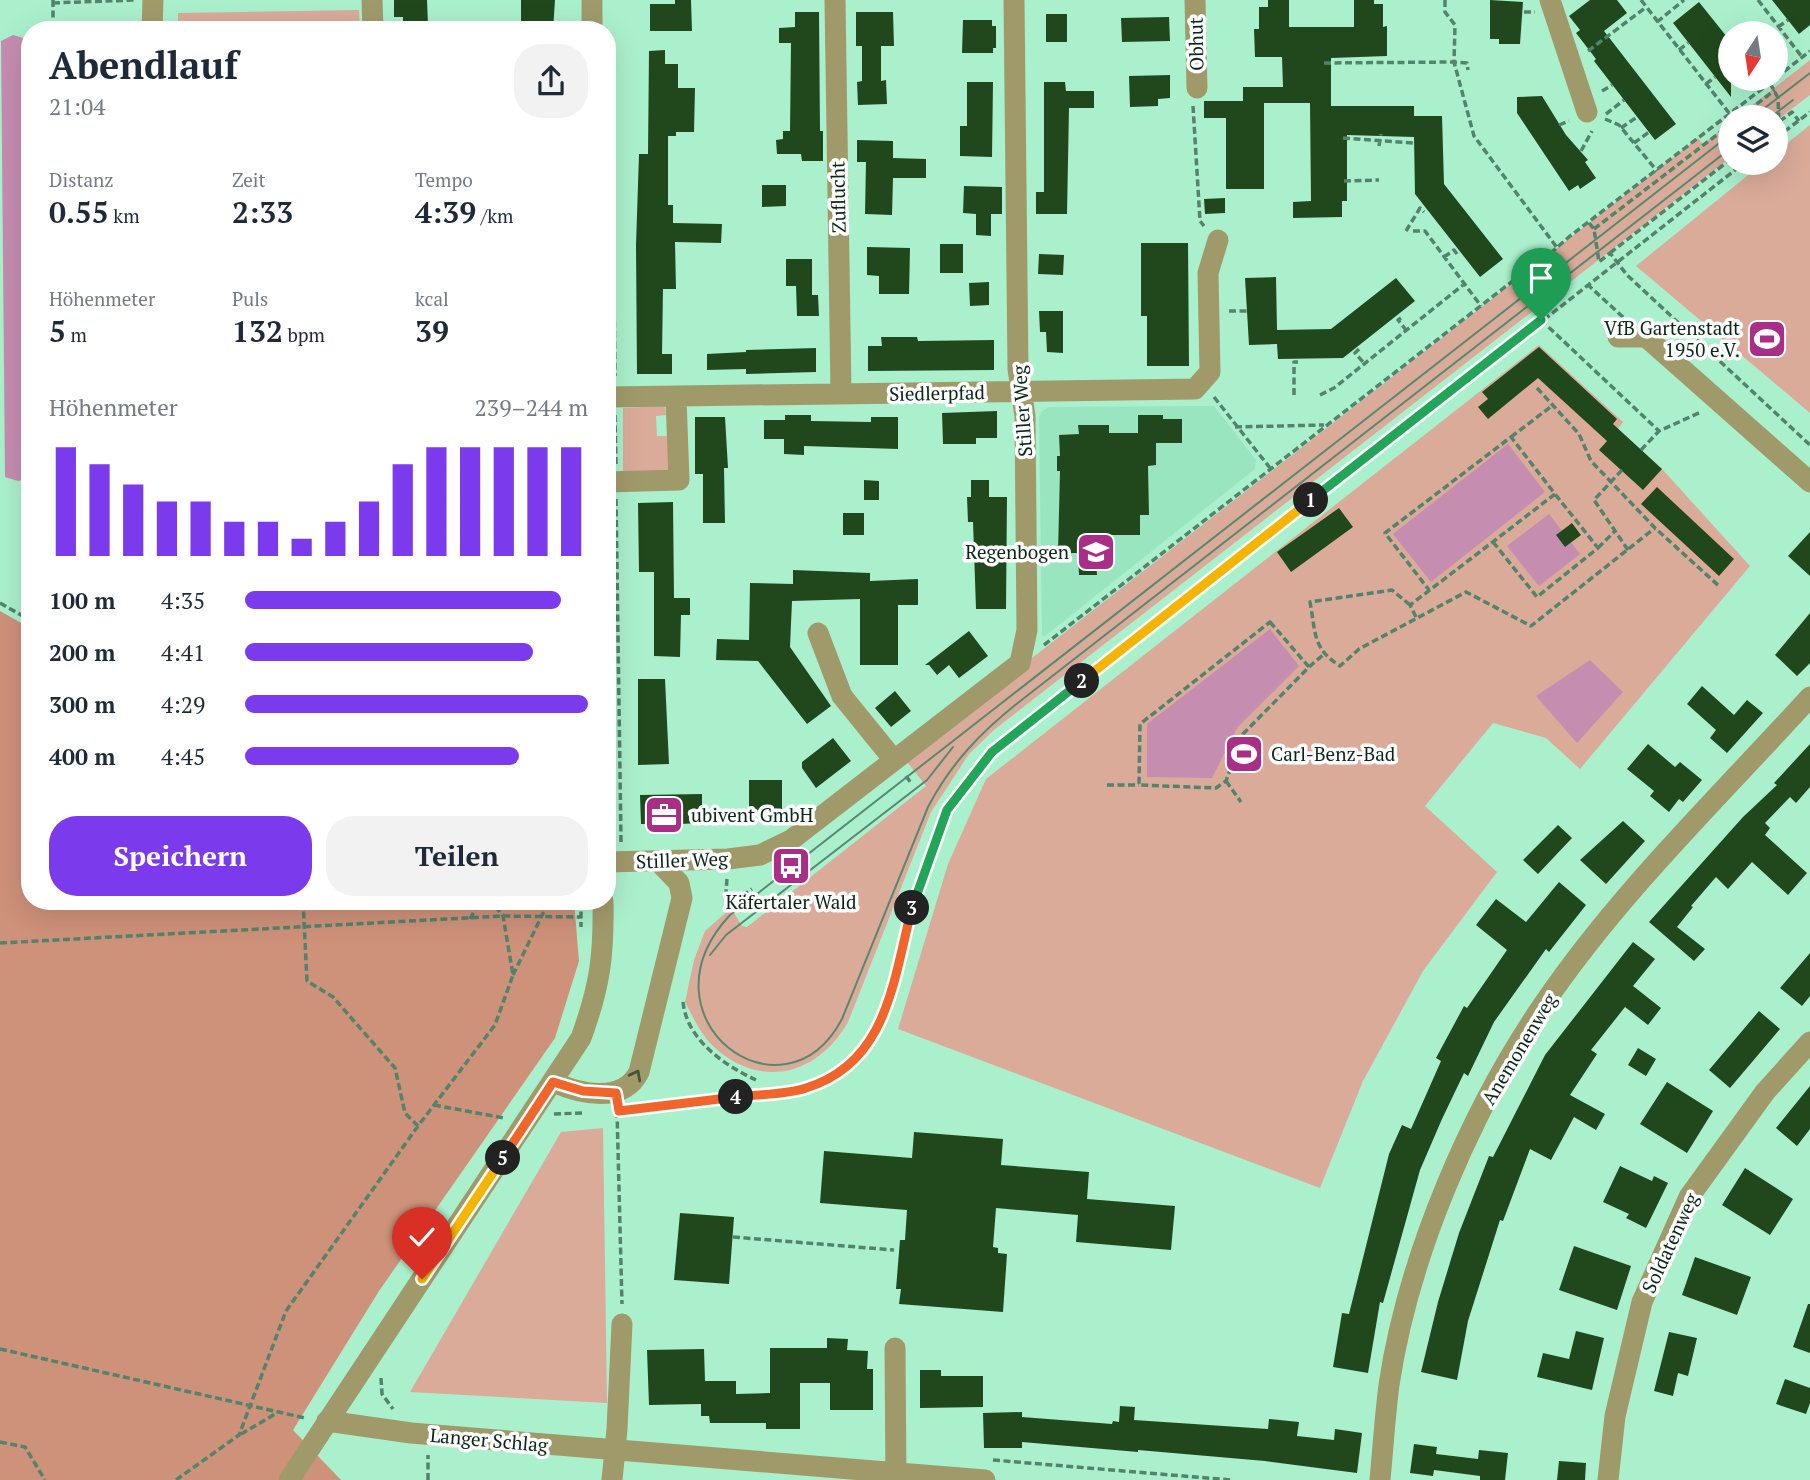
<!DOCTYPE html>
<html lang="de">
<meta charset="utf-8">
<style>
:root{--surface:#fff;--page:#f2f2f3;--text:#1f2937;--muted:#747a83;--accent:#7c3aed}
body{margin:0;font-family:"PT Serif",serif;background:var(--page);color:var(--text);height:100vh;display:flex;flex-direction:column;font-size:26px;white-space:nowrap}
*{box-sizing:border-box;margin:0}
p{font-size:23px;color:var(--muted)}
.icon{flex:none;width:38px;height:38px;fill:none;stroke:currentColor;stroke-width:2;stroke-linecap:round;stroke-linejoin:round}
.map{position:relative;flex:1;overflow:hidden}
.sheet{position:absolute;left:21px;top:21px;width:595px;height:889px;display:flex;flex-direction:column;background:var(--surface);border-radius:28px;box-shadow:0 7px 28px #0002}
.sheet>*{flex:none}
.needle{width:46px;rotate:192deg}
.buttons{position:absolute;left:1718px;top:21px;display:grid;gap:14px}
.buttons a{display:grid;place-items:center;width:70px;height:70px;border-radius:50%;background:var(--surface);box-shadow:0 7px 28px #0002;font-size:35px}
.pin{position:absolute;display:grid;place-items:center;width:60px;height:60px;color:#fff;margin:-72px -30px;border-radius:50% 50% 50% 0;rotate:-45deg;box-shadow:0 0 7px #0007}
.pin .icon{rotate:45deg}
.km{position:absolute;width:35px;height:35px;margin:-18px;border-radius:50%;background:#222;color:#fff;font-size:19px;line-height:35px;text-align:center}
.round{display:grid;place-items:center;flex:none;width:74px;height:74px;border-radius:28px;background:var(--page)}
.overview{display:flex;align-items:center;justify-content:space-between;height:119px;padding:0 28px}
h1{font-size:38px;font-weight:800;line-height:52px}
.stats{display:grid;grid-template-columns:repeat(3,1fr);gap:10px;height:119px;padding:7px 28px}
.stats div{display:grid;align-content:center}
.stats b{font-size:30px;font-weight:800}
.stats small{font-size:19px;font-weight:400}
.stats p{font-size:19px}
.chart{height:196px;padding:14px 28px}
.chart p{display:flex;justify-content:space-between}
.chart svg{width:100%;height:126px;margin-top:7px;stroke:var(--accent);stroke-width:6}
.cta{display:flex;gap:14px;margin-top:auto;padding:14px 28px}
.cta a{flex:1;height:80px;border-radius:28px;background:var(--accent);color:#fff;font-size:28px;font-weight:800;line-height:80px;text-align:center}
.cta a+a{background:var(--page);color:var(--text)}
ul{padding:0 28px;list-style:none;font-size:23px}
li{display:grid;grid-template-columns:112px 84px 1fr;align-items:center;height:52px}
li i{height:18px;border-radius:9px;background:var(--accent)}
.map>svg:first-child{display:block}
.built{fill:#98e5bf}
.green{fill:#daab99}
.forest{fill:#ce9179}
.water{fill:#c58db0}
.building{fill:#21481c}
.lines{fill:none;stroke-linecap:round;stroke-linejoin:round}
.path{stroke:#53836c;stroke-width:3.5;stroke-dasharray:7 3.5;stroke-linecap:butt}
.minor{stroke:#a09a6b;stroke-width:21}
.tram{stroke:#588871;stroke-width:2}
.oneway{stroke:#455439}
.split-1-casing{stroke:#fff;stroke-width:14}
.split-2-casing{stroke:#fff;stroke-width:14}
.split-3-casing{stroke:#fff;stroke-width:14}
.split-4-casing{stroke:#fff;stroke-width:14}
.split-5-casing{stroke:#fff;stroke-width:14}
.split-6-casing{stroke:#fff;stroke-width:14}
.split-1{stroke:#22a559;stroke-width:9}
.split-2{stroke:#f5b400;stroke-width:9}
.split-3{stroke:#22a559;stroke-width:9}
.split-4{stroke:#f0652b;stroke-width:9}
.split-5{stroke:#f0652b;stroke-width:9}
.split-6{stroke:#f5b400;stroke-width:9}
.labels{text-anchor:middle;stroke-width:7;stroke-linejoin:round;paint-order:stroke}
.street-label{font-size:19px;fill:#082518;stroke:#fff}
.poi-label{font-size:19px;fill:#082518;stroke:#fff;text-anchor:end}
</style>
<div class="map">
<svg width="1810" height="1480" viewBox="0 0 1810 1480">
<rect width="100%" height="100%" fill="#abf0cd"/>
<path class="built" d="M1214,406L1256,460L1255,469L1045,636H1042L1039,418L1042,411L1049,407Z"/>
<path class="green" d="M359,10L360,30H178V13Z
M1810,60V95L1776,121V117H1737Z
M1731,122V157L995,729L969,754L931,812L848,1022C818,1075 761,1090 714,1047C701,1035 693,1017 685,1002L694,960L705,931L731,908L742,926L747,927L926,786L904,758L1698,138L1703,144Z
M1810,125V413L1636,266L1763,163H1776V152Z
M1539,345L1623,422L1618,429L1663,470L1750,566L1580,769L1546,738L1493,723L1425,806L1497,872L1423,971L1363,1081L1320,1188L898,1029L948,864L986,779Z
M665,406L666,415L656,416L657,436H672L673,464L668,474L623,476V408Z
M603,1128L607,1403L410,1392L561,1132Z"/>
<path class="forest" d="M0,611L30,628V901H574L579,961L555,1038L379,1291L293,1430L341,1480H0Z"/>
<path class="water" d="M13,35L27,39L30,478L18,481L5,477L1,41Z
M1508,444L1545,492L1431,582L1393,534Z
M1549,514L1580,554L1539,586L1507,546Z
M1270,629L1299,666L1237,728L1212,778L1147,777V724Z
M1590,660L1623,692L1577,743L1536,696Z"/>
<path class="building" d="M394,0H427L428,26L403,27V17H394Z
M521,0H555L553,30H521Z
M675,0H691L692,31H650V4H675Z
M1268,0H1289V27H1354V0H1374V4H1383V27L1387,26V56L1331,58V106H1414V116H1442L1444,184L1503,259L1480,277L1415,194L1414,137L1347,135V201H1342V217L1293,218V202L1311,201L1310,103H1264V189H1226V118H1204V101H1243V87H1283L1282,57H1255L1254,29H1259V7H1268Z
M1490,0L1523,2L1520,44H1499V39H1490Z
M1590,0H1617L1627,13L1604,31L1676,124L1655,140L1594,61L1596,59L1576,33L1580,30L1569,16Z
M1772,0H1810V25L1799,34Z
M1699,2L1731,42V97L1673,23Z
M795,12H819L820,131H823V161H802L801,154H777L776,140L783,139V131H790L791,43H779V28L795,27Z
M856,12H893L894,46H881V81L886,80L887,104L858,105L857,82L862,81V46H856Z
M1046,14H1067V42H1046Z
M1169,17L1170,41L1122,42L1121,18Z
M963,20H992V26H996V48H993V53H962Z
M665,50V64H678V88H695L694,132H676V136H668V205H673V223L722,224L721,243L675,242L676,289H663L662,354H672V374H637L636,245L639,154H648L649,51Z
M1170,75V98L1158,99V106L1130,107L1129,76Z
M967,82H993L992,157L960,156V126H967Z
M1044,82H1065L1066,91H1094V108H1069L1067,214H1036V192H1044Z
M1542,96L1566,135L1588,160L1585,162L1596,178L1580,189L1578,185L1569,191L1517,113V97Z
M857,140L893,141V158L926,159V178H893L892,215L865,214L866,162H857Z
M762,185H786V206L762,207Z
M964,186L1002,187V214H991V236L976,235V214L963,213Z
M1225,198V213L1205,214L1204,199Z
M1141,243H1188L1189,366H1147V316H1141Z
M940,244H963V273H940Z
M867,247L910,248L909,294H879V276L867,275Z
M1039,254L1064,255L1063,275L1038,274Z
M786,259H812V295H818L819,316H797L796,286H786Z
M1276,277L1277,330L1331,329L1396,278L1415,301L1343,358L1278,359L1277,344L1249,345L1245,278Z
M989,282V305L970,306L969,283Z
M1039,311H1063V353L1047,352L1046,332H1040Z
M881,337H917L918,341L994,340V370L868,371V346H882Z
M1539,347L1617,419L1613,424L1662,469L1643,490L1599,450L1607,441L1538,378L1488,419L1478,407L1488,399L1482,392Z
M816,348V372L746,374V369L707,370V354L746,352V350Z
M997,411V438H976V444H943L942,413Z
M785,415H811V421L871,422V417H898V449L804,446V455L784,454V439H764V420H785Z
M1138,415H1163V419H1182V443H1156V465L1148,466L1149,515H1140V535H1100V561H1096L1097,575H1079L1078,553H1058L1060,471H1057V456H1060L1059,435L1079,434L1078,425H1109V433H1138Z
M695,417H725L728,468H724L725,523H703V474H695Z
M864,480L879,481V500H864Z
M971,480H989V497H1007L1006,609H976L973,522H968L967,497H971Z
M1657,487L1734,559L1719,576L1641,504Z
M673,502L674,598H690V615H681L680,657L654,656V572H639L638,503Z
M1339,508L1353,527L1291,572L1277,552Z
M843,513H864V535H843Z
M1572,523L1581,535L1565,547L1556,535Z
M1810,532V576L1788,556Z
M793,570L870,573V581L918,579V605H898V665H860V599L792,601L790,647L831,706L807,724L758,661L716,660L717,639L749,640L750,583L793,584Z
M1810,613V663L1797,676L1775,655Z
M969,631L988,656L959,678L949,665L937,675L929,665H925Z
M638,679H665L669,764L638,765Z
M1702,686L1734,715L1747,700L1763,713L1727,753L1710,738L1716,730L1687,704Z
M895,691L911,711L891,727L875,708Z
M833,738L851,761L816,788L802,768V762Z
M1648,744L1675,767L1680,762L1702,780L1683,802L1679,799L1669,812L1650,796L1654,791L1627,769Z
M1810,744V787L1796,803L1790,797L1765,823L1770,828L1765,835L1807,873L1788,895L1752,862L1728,889L1716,877L1691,906L1693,907L1677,927L1705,949L1694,961L1649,922L1743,817L1777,785L1774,783Z
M749,780H782V814H749Z
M702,794V823L679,824V829H655V824H641L640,795Z
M1623,821L1645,841L1606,884L1580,860Z
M1558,825L1572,838L1538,874L1523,860Z
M1559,882L1586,905L1549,952L1546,949L1494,1022L1468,1076L1464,1073L1442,1119L1420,1170L1383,1303L1380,1302L1368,1373L1333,1367L1342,1313L1349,1314L1389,1154L1402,1125L1411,1129L1441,1061L1436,1058L1464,1006L1467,1008L1507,950L1476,925L1496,899L1526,922Z
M1633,942L1655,959L1633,986L1661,1008L1648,1025L1625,1007L1591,1050L1597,1054L1570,1095L1605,1114L1596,1130L1574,1117L1551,1160L1530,1149L1503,1221L1500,1220L1468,1321L1457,1380L1421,1372L1438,1302L1459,1233L1489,1156L1493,1157L1545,1055Z
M1810,953V996L1802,1006L1780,988Z
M1759,1011L1780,1029L1730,1088L1709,1070Z
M1638,1048L1656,1059L1646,1076L1628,1065Z
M1667,1082L1713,1111L1687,1153L1640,1124Z
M1810,1086V1129L1797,1146L1776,1128Z
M914,1132L1003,1139L1001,1165L1089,1172L1087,1199L1175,1206L1171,1250L1076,1242L1078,1215L996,1208L993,1247L998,1248V1253L1007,1254L1003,1312L899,1304L901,1289H896L900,1240H905L907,1210L820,1203L824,1151L912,1158Z
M1620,1166L1652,1181L1654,1176L1668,1183L1646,1228L1626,1218L1629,1214L1603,1202Z
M1745,1168L1793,1199L1770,1235L1722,1205Z
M680,1213L734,1217L729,1284L674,1280Z
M1574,1246L1631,1266L1617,1310L1559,1290Z
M1695,1257L1751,1277L1737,1315L1682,1295Z
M1808,1304H1810V1353L1793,1347Z
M1576,1331L1604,1338L1592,1390L1537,1377L1543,1353L1569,1359Z
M1669,1332L1697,1338L1688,1376L1678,1373L1673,1396L1654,1391Z
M827,1338L848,1339L847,1350L868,1351L867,1369H873V1410H830V1383H800V1429H766V1423H710L709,1416H701V1404L649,1405L647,1350L704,1349L705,1381H736V1394L770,1393V1348H827Z
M920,1370H941V1376H983V1407L920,1408Z
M1785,1379L1810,1388V1403L1806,1414L1776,1404Z
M1120,1406L1135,1407L1134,1420L1268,1429L1269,1419L1299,1422L1297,1436L1334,1440L1335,1429L1362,1433L1357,1473L1265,1461L1138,1450V1452L1022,1442V1448H984L983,1413L1022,1412V1417L1112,1424L1113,1421L1119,1422Z
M1414,1444L1437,1447L1436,1454L1478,1459L1479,1450L1508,1453L1505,1480H1480V1476L1434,1470L1433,1476L1410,1473Z
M1559,1461L1586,1463L1585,1480H1557Z"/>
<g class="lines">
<path class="path" d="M53,0V30
M1445,0V12L1455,25L1454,62L1474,136L1558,249
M1641,0L1729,113
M1758,0L1802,57
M53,3L135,0
M1524,12H1535
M1657,22L1684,0
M1778,27L1788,20
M611,37L615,376
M1679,50L1688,43
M1588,51L1645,8
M1324,63L1454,62L1467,63L1468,70
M1776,78L1810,51
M1770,83L1778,98L1779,122L1792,112L1799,121
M1706,84L1715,77
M1602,91L1612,85
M1193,106L1200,221L1204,226
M1606,114L1624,100
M1740,117L1775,90
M1605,119L1619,125L1657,171
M1559,125L1569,121
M1621,128L1637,117
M1343,138L1414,143
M1776,138L1810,112
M1634,143L1649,132
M1379,146L1381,134
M1581,151L1592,131
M1344,181L1379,180
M1589,223L1594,229L1599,262L1610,253L1627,275L1810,445
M1594,229L1731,124
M1406,231L1420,208L1424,212
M1413,231H1425L1481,306
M1610,253L1731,159
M1444,257L1454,250L1457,254
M607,284H614
M1587,284L1624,318
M1229,311H1248
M1401,318L1398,320L1406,330
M1541,320L1659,431
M1359,349L1355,353L1364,363
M1537,388L1579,434L1591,461L1655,528L1719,586
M1294,395V362H1298
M1320,395L1334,388L1463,285
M1214,397L1270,468
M615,415L616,464
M1235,427L1324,425
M1511,437L1553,405
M1641,450L1659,431L1701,412
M1622,470L1594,500L1628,550
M616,499L621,842
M1493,542L1537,597L1598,548L1555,494
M1598,548L1615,531
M0,603L30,620
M1410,605L1392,590L1310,602C1316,633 1312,648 1340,666L1359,649L1466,592L1531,626L1655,528
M1416,617L1410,605C1459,568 1507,531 1555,494L1511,437L1385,533L1429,590
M1270,622L1309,667L1243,734L1226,781L1216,788L1139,785L1140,724Z
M1044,645L1514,280L1528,273L1570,236L1775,79
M1309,667L1323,655
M906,776L911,783
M1226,781L1241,802
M1107,785H1139
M727,879L726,892L743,913
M303,901L307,981L333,997L395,1068L405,1113L418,1126
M581,901V927
M734,902L752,889
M470,919L480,901
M0,943L503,916L581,917
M513,975L549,901
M683,1002C687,1040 724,1065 756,1080
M434,1105L504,1118
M627,1110L804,1089L837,1076L862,1055L882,1019L918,887L947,810L992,752L1744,163
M617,1111L622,1304
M554,1114L582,1113
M733,1237L894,1250
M0,1349L305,1418
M381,1378L382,1394L393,1409
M241,1434L277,1413
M0,1442L25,1447L45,1480
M993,1460L1231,1480
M176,1480L239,1435L286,1311L418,1126L495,1025L513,975L503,916L491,901
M428,1480V1455"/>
<path class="minor" d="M372,0L373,30
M592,0V30
M835,0L841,394
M1195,0L1197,88
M1550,0L1587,112
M152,30L153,0
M1618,337H1646L1810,482
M607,397L1195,389L1210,372L1208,273L1218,240
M607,482L679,480L676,398
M818,633L842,696L894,760
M607,862L728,859L760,855L791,840L1020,663L1027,630L1025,416L1018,369L1014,0
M553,1082C580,1094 623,1104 639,1072L682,898L679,883L659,862
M895,1348L896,1480
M327,1421L411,1433L985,1480
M289,1480L581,1038C600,986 604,956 603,901
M612,1480L617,1429L622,1324
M1380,1480C1383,1448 1385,1416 1389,1385C1408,1257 1470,1112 1543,1005C1619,893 1719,797 1810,697
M1608,1480L1615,1416L1642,1302L1689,1197L1765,1092L1810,1042"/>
<path class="tram" d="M1753,117L1810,73
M1771,117L1793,100
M1731,134L730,915C634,1018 783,1130 842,1019L928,807C951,763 981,732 1019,702L1731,148
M710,955L726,935L927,780L953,747"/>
</g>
<defs><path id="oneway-chevron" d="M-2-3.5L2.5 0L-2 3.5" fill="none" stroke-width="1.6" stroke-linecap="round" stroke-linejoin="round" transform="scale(1.75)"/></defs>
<use class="oneway" href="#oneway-chevron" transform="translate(636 1075) rotate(-62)"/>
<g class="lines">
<g class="split-1-casing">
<path id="split-1" d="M1311,500L1541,320"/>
</g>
<g class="split-2-casing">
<path id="split-2" d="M1082,681L1311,500"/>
</g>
<g class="split-3-casing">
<path id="split-3" d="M912,908L947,810L992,752L1082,681"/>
</g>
<g class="split-4-casing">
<path id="split-4" d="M736,1097C759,1094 785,1095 806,1088C888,1063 893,980 912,908"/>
</g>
<g class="split-5-casing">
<path id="split-5" d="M503,1158L553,1082L583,1091L616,1093L619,1111L736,1097"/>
</g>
<g class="split-6-casing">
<path id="split-6" d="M422,1279L503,1158"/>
</g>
<use href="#split-1" class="split-1"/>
<use href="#split-2" class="split-2"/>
<use href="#split-3" class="split-3"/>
<use href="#split-4" class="split-4"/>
<use href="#split-5" class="split-5"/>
<use href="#split-6" class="split-6"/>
</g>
<defs>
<g id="stadium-square" transform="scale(2.0125)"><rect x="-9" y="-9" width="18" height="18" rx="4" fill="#a82f85" stroke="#fff"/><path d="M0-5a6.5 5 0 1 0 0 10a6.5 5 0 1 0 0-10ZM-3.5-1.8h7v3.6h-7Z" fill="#fff"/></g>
<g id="school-square" transform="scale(2.0125)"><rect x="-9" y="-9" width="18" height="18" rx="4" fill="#a82f85" stroke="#fff"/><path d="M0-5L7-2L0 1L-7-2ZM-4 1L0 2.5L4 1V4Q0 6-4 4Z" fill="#fff"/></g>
<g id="office-square" transform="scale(2.0125)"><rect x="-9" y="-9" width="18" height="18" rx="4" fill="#a82f85" stroke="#fff"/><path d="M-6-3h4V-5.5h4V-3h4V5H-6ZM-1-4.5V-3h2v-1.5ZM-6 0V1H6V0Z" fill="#fff"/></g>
<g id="bus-square" transform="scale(2.0125)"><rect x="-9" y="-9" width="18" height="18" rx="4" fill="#a82f85" stroke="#fff"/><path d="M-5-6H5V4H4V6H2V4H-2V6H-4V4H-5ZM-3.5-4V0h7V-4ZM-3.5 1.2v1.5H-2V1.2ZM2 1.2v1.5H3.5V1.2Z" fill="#fff"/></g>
</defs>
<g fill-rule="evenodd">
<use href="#stadium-square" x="1767" y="339"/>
<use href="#school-square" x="1096" y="552"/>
<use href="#stadium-square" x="1244" y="754"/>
<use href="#office-square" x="664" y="815"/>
<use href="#bus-square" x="791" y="866"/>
</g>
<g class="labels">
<g class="street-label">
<text transform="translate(1196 44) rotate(-91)" y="7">Obhut</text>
<text transform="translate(838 197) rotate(-91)" y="7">Zuflucht</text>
<text transform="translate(937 393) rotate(-1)" y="7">Siedlerpfad</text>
<text transform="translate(1022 411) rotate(-94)" y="7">Stiller Weg</text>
<text transform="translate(682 860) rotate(-2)" y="7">Stiller Weg</text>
<text transform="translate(1519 1049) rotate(-59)" y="7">Anemonenweg</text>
<text transform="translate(1670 1243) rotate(-65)" y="7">Soldatenweg</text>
<text transform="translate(489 1440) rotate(5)" y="7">Langer Schlag</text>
</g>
<g class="poi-label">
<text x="1740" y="335">VfB Gartenstadt<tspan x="1740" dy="22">1950 e.V.</tspan></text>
<text x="1069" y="559">Regenbogen</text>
<text x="1271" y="761" text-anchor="start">Carl-Benz-Bad</text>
<text x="691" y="822" text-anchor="start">ubivent GmbH</text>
<text x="791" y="909" text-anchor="middle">Käfertaler Wald</text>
</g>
</g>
</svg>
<div class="buttons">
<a><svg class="needle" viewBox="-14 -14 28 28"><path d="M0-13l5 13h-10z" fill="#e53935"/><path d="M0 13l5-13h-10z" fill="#747a83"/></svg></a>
<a><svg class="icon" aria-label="layers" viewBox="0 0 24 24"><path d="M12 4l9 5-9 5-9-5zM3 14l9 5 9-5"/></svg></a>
</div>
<div class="pin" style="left:1541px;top:320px;background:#1e9e55"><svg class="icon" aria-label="arrive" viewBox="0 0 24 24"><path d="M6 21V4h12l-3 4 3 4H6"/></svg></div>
<div class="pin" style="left:422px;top:1279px;background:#d93025"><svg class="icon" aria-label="check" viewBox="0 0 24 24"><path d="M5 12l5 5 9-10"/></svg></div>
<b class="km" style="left:1311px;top:500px">1</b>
<b class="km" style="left:1082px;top:681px">2</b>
<b class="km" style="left:912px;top:908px">3</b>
<b class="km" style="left:736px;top:1097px">4</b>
<b class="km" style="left:503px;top:1158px">5</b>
<section class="sheet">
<div class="overview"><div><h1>Abendlauf</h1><p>21:04</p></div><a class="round"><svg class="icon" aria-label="share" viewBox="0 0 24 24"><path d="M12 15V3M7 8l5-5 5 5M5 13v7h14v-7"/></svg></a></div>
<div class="stats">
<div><p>Distanz</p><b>0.55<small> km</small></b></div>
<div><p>Zeit</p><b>2:33</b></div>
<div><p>Tempo</p><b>4:39<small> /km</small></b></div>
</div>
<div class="stats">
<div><p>Höhenmeter</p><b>5<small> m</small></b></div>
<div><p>Puls</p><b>132<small> bpm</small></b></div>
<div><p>kcal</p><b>39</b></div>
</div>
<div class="chart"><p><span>Höhenmeter</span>239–244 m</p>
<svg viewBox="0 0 160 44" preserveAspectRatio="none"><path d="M5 44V6M15 44V12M25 44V19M35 44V25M45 44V25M55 44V32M65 44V32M75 44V38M85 44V32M95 44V25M105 44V12M115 44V6M125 44V6M135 44V6M145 44V6M155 44V6"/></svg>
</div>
<ul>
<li><b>100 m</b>4:35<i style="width:92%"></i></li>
<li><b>200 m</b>4:41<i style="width:84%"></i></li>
<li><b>300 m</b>4:29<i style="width:100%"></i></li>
<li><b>400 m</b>4:45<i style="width:80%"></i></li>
</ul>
<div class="cta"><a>Speichern</a><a>Teilen</a></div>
</section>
</div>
